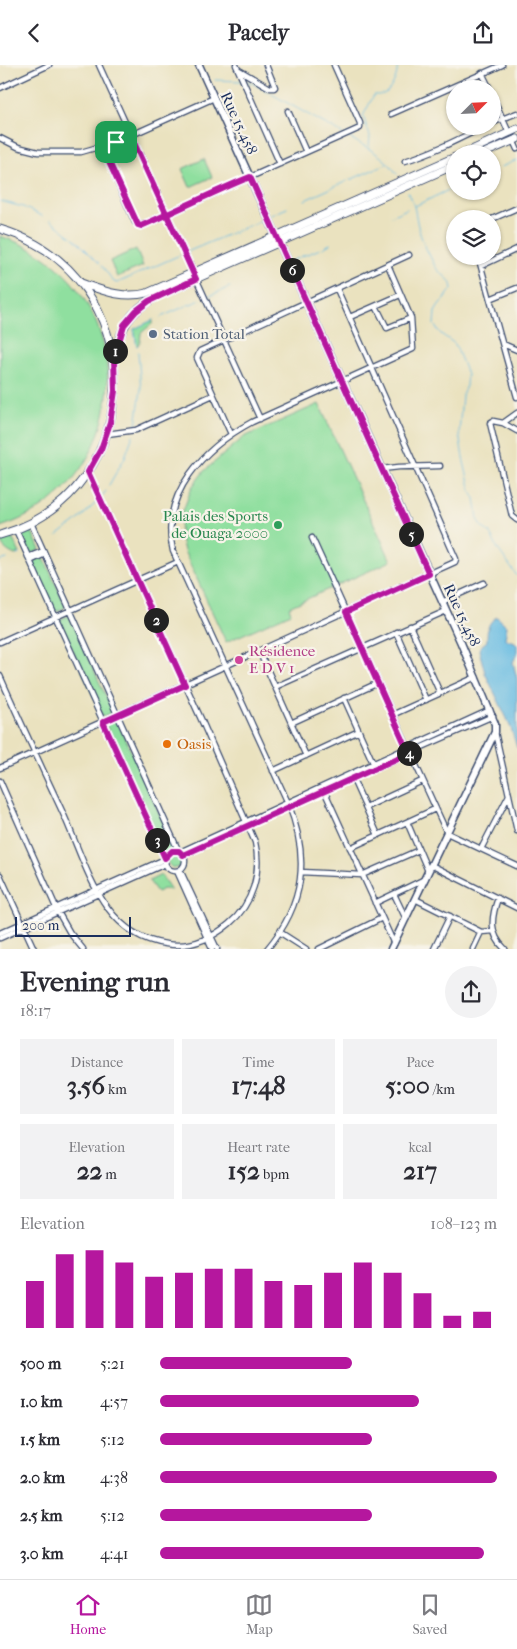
<!DOCTYPE html>
<meta charset="utf-8">
<style>
:root{--surface:#fff;--page:#f2f2f3;--text:#2b2b33;--muted:#7c7c81;--line:#e1e1e2;--accent:#b5179e}
body{margin:0;font-family:"IM FELL French Canon",serif;background:var(--page);color:var(--text);height:100vh;display:flex;flex-direction:column;font-size:19px;white-space:nowrap}
*{box-sizing:border-box;margin:0}
p{font-size:16px;color:var(--muted)}
.icon{flex:none;width:28px;height:28px;fill:none;stroke:currentColor;stroke-width:2;stroke-linecap:round;stroke-linejoin:round}
.map{position:relative;height:884px;overflow:hidden}
.details{display:flex;flex-direction:column;background:var(--surface);flex:1}
.details>*{flex:none}
.needle{width:32px;rotate:66deg}
.controls{position:absolute;left:446px;top:15px;display:grid;gap:10px}
.controls a{display:grid;place-items:center;width:55px;height:55px;border-radius:50%;background:var(--surface);box-shadow:0 1px 4px #0004;font-size:25px}
.scale{position:absolute;left:15px;bottom:12px;width:116px;box-sizing:border-box;padding-left:5px;border:2px solid #1b2f5e;border-top:0;font-size:14px;line-height:18px;white-space:nowrap;color:#1b2f5e;-webkit-text-stroke:4px #f7f3e8;paint-order:stroke}
.pin{position:absolute;display:grid;place-items:center;width:42px;height:42px;color:#fff;margin:-21px;border-radius:10px;box-shadow:0 2px 8px #0006}
.km{position:absolute;width:25px;height:25px;margin:-12px;border-radius:50%;background:#222;color:#fff;font-size:14px;line-height:25px;text-align:center}
.round{display:grid;place-items:center;flex:none;width:52px;height:52px;border-radius:26px;background:var(--page)}
.headline{display:flex;align-items:center;justify-content:space-between;height:85px;padding:0 20px}
h1{font-size:28px;font-weight:700;line-height:38px}
.figures{display:grid;grid-template-columns:repeat(3,1fr);gap:8px;height:85px;padding:5px 20px}
.figures div{display:grid;align-content:center;border-radius:0px;background:var(--page);text-align:center}
.figures b{font-size:25px;font-weight:700}
.figures small{font-size:14px;font-weight:400}
.figures p{font-size:14px}
.chart{height:140px;padding:10px 20px}
.chart p{display:flex;justify-content:space-between}
.chart svg{width:100%;height:90px;margin-top:5px;stroke:var(--accent);stroke-width:6}
ul{padding:0 20px;list-style:none;font-size:16px}
li{display:grid;grid-template-columns:80px 60px 1fr;align-items:center;height:38px}
li i{height:12px;border-radius:6px;background:var(--accent)}
header{display:flex;justify-content:space-between;align-items:center;height:65px;padding:0 20px;background:var(--surface);font-size:22px;font-weight:700}
.menu{display:flex;justify-content:space-around;align-items:center;height:70px;border-top:1px solid var(--line);background:var(--surface);font-size:14px;color:var(--muted)}
.menu a{display:grid;justify-items:center;gap:2px}
.menu .selected{color:var(--accent)}
.map>svg:first-child{display:block}
.green{fill:#8fdf9f;stroke:#55877e}
.water{fill:#66bbe2;stroke:#4075a0}
.lines{fill:none;stroke-linecap:round;stroke-linejoin:round}
.stream{stroke:#66bbe2;stroke-width:1}
.minor-casing{stroke:#3a4a6d;stroke-width:7}
.secondary-casing{stroke:#3a4a6d;stroke-width:9}
.primary-casing{stroke:#3a4a6d;stroke-width:9}
.minor{stroke:#fff;stroke-width:4.5}
.secondary{stroke:#fff;stroke-width:6}
.primary{stroke:#fff;stroke-width:7}
.route-casing{stroke:#fff;stroke-width:10}
.route{stroke:#b5179e;stroke-width:6}
.service-dot{fill:#5c6f8a;stroke:#f7f3e8;stroke-width:2}
.leisure-dot{fill:#2e9e5b;stroke:#f7f3e8;stroke-width:2}
.hotel-dot{fill:#d1479c;stroke:#f7f3e8;stroke-width:2}
.food-dot{fill:#e8710a;stroke:#f7f3e8;stroke-width:2}
.labels{text-anchor:middle;stroke-width:4.5;stroke-linejoin:round;paint-order:stroke}
.street-label{font-size:15px;fill:#1b2f5e;stroke:#f7f3e8}
.service-label{font-size:15px;fill:#4e5e75;stroke:#f7f3e8;text-anchor:start}
.leisure-label{font-size:15px;fill:#27864d;stroke:#f7f3e8;text-anchor:end}
.hotel-label{font-size:15px;fill:#b23c85;stroke:#f7f3e8;text-anchor:start}
.food-label{font-size:15px;fill:#c56008;stroke:#f7f3e8;text-anchor:start}
</style>
<header><svg class="icon" aria-label="back" viewBox="0 0 24 24"><path d="M15 5l-7 7 7 7"/></svg>Pacely<svg class="icon" aria-label="share" viewBox="0 0 24 24"><path d="M12 15V3M7 8l5-5 5 5M5 13v7h14v-7"/></svg></header>
<div class="map">
<svg width="517" height="884" viewBox="0 0 517 884">
<rect width="100%" height="100%" fill="#f7f3e8"/>
<filter id="ink" filterUnits="userSpaceOnUse"><feTurbulence type="fractalNoise" baseFrequency=".02" numOctaves="2"/><feDisplacementMap in="SourceGraphic" scale="10" xChannelSelector="R" yChannelSelector="G"/><feConvolveMatrix kernelMatrix="1 2 1 2 8 2 1 2 1" color-interpolation-filters="sRGB"/></filter>
<filter id="wash" filterUnits="userSpaceOnUse"><feTurbulence type="fractalNoise" baseFrequency=".0096" numOctaves="4" result="noise"/><feDisplacementMap in="SourceGraphic" scale="20" xChannelSelector="R" yChannelSelector="G"/><feGaussianBlur stdDeviation="1.12" result="paint"/><feColorMatrix in="noise" values="0 0 0 0 0 0 0 0 0 0 0 0 0 0 0 0 0 1.4 0 .05"/><feComposite in="paint" operator="in"/></filter>
<g filter="url(#wash)">
<rect width="100%" height="100%" fill="#eae2bf"/>
<path class="green" d="M204,94L212,112L190,122L182,104Z
M0,171C144,216 143,417 0,462Z
M136,184L143,201L117,212L110,196Z
M153,255L152,259L141,268L140,277L137,281L134,264Z
M319,339L391,496L289,542L291,548L226,577L184,486L180,469L181,451L192,422L204,406L244,372Z
M30,462L40,485L28,490L18,467Z
M11,471L20,488L15,490C8,487 1,482 0,474Z
M43,491L66,542L55,547L32,496Z
M69,550L113,647L103,652L59,555Z
M116,653L175,783L164,788L105,658Z
M168 796a7 7 0 1 1 14 0a7 7 0 1 1-14 0Z
M161,810L171,825L164,824L157,827L149,816Z"/>
<path class="water" d="M497,552L507,561L505,574L515,577L517,580V589L513,597L517,614V683L510,660L485,608L479,585L480,582L487,576C487,566 487,557 497,552Z"/>
<g class="lines">
<path class="stream" d="M215,15L241,16
M245,17H250L343,69
M346,71C364,81 386,91 397,109
M369,82L370,71L363,51L374,30C378,30 383,30 387,27C393,22 399,7 397,0
M501,102L517,95
M350,115L388,98
M408,127C416,140 415,151 419,165C422,177 429,189 435,201C440,211 451,211 452,224L438,242L435,247L434,260L441,269L455,279L467,309L466,321L462,330L459,369L463,393L471,426L475,433L478,454L483,463L489,467L498,484L517,511
M305,135L347,116
M0,136L23,142L42,151
M415,141L455,122
M271,150L287,143
M391,151L407,144
M50,155L77,176L99,198
M323,183L330,179
M187,187L262,155
M300,192L320,184
M291,196L298,193
M102,201L114,217L117,218L180,190
M207,232L230,222
M188,240L201,235
M161,252L186,241
M137,281L134,264L153,255
M136,361L141,324L138,287
M109,420L125,392L133,370
M102,431L106,426
M57,471L76,457L98,436
M17,490L20,489
M0,496L7,494"/>
</g>
</g>
<g filter="url(#ink)">
<g class="lines">
<g class="minor-casing">
<path id="minor" d="M99,0L260,354
M236,0L280,99
M239,5L270,23H274L275,22L266,0
M482,8L490,24
M0,23L49,0
M492,30L509,68
M288,46L306,87
M391,49L502,0
M492,58L517,48
M0,73L18,82L38,87H81L116,77L214,33
M513,75L517,84
M102,82L135,157L141,161L360,63V58L334,0
M405,96C434,87 459,74 485,61
M492,154L517,143
M478,191L517,332
M481,201L517,184
M490,234L517,223
M376,241L387,263L411,253
M350,252L400,230
M503,279L517,285
M503,358L517,348
M517,366L503,358L493,356L490,358L512,451L517,455
M107,369L136,365L213,330
M231,369L197,293L200,286L409,190
M382,404L399,402L440,401
M31,458L179,787
M16,465L165,793
M312,473L447,768L517,801
M28,492L43,486
M30,496L45,489
M442,537L484,518
M410,561L440,628
M396,567L426,635
M0,577L178,497
M259,586L306,691
M0,611C20,656 41,701 62,746C86,797 100,870 166,879C189,883 211,874 229,859C253,839 262,807 255,777L201,654L88,407
M275,622L446,546
M344,633L374,700
M392,650L476,612
M291,658L378,618
M495,667L517,766
M0,703L455,497L456,494L337,224
M273,706L359,666
M352,712L378,770
M0,716L58,847L70,868L83,884
M323,723L394,879
M366,742L422,716
M407,757L428,806
M350,783L435,744
M481,784L509,730
M165 796a10 10 0 1 1 20 0a10 10 0 1 1-20 0Z
M180,787L490,645
M183,790L324,725L493,651
M431,800L517,843
M180,805L217,884
M177,806L212,884
M301,807L362,810L419,785
M0,810L34,884
M394,829L406,854
M498,833C491,853 489,869 505,884
M415,834L481,867L493,866
M375,838L425,814
M0,868L165,794
M281,868L306,884
M0,873L165,799
M267,884C305,839 310,792 288,738L173,486C159,429 205,382 252,357L413,284L411,253L388,200
M319,884L382,853
M434,884L450,851
M473,884L481,867"/>
</g>
<g class="secondary-casing">
<path id="secondary" d="M199,0L461,578L495,659V667L391,884"/>
</g>
<g class="primary-casing">
<path id="primary" d="M463,89L517,64
M482,89L517,74
M0,164C152,209 153,426 0,470
M81,218C104,226 123,234 147,228L455,92
M114,291C121,263 129,247 155,232L455,100"/>
</g>
<use href="#minor" class="minor"/>
<use href="#secondary" class="secondary"/>
<use href="#primary" class="primary"/>
</g>
</g>
<g class="lines" filter="url(#ink)">
<g class="route-casing">
<path id="route" d="M116,77L130,69L196,214L149,236L136,246L124,260L114,294L115,326L110,358L101,384L88,407L185,620L103,657L165,793L172,786H179L183,790L409,688L346,547L429,509L250,112C213,127 178,145 141,161L138,160L102,82L116,77"/>
</g>
<use href="#route" class="route"/>
</g>
<circle class="service-dot" cx="153" cy="269" r="5"/>
<circle class="leisure-dot" cx="278" cy="460" r="5"/>
<circle class="hotel-dot" cx="239" cy="595" r="5"/>
<circle class="food-dot" cx="167" cy="679" r="5"/>
<g class="labels">
<g class="street-label">
<text transform="translate(239 58) rotate(65)" y="5">Rue 15.458</text>
<text transform="translate(462 550) rotate(65)" y="5">Rue 15.458</text>
</g>
<g class="service-label">
<text x="163" y="274">Station Total</text>
</g>
<g class="leisure-label">
<text x="268" y="456">Palais des Sports<tspan x="268" dy="17">de Ouaga 2000</tspan></text>
</g>
<g class="hotel-label">
<text x="249" y="591">Résidence<tspan x="249" dy="17">E D V 1</tspan></text>
</g>
<g class="food-label">
<text x="177" y="684">Oasis</text>
</g>
</g>
</svg>
<div class="controls">
<a><svg class="needle" viewBox="-14 -14 28 28"><path d="M0-13l5 13h-10z" fill="#e53935"/><path d="M0 13l5-13h-10z" fill="#7c7c81"/></svg></a>
<a><svg class="icon" aria-label="locate" viewBox="0 0 24 24"><circle cx="12" cy="12" r="6"/><path d="M12 2v4M12 18v4M2 12h4M18 12h4"/></svg></a>
<a><svg class="icon" aria-label="layers" viewBox="0 0 24 24"><path d="M12 4l9 5-9 5-9-5zM3 14l9 5 9-5"/></svg></a>
</div>
<div class="scale">200 m</div>
<div class="pin" style="left:116px;top:77px;background:#1e9e55"><svg class="icon" aria-label="arrive" viewBox="0 0 24 24"><path d="M6 21V4h12l-3 4 3 4H6"/></svg></div>
<b class="km" style="left:115px;top:286px">1</b>
<b class="km" style="left:156px;top:555px">2</b>
<b class="km" style="left:157px;top:775px">3</b>
<b class="km" style="left:409px;top:688px">4</b>
<b class="km" style="left:411px;top:469px">5</b>
<b class="km" style="left:292px;top:205px">6</b>
</div>
<section class="details">
<div class="headline"><div><h1>Evening run</h1><p>18:17</p></div><a class="round"><svg class="icon" aria-label="share" viewBox="0 0 24 24"><path d="M12 15V3M7 8l5-5 5 5M5 13v7h14v-7"/></svg></a></div>
<div class="figures">
<div><p>Distance</p><b>3.56<small> km</small></b></div>
<div><p>Time</p><b>17:48</b></div>
<div><p>Pace</p><b>5:00<small> /km</small></b></div>
</div>
<div class="figures">
<div><p>Elevation</p><b>22<small> m</small></b></div>
<div><p>Heart rate</p><b>152<small> bpm</small></b></div>
<div><p>kcal</p><b>217</b></div>
</div>
<div class="chart"><p><span>Elevation</span>108–123 m</p>
<svg viewBox="0 0 160 44" preserveAspectRatio="none"><path d="M5 44V21M15 44V8M25 44V6M35 44V12M45 44V19M55 44V17M65 44V15M75 44V15M85 44V21M95 44V23M105 44V17M115 44V12M125 44V17M135 44V27M145 44V38M155 44V36"/></svg>
</div>
<ul>
<li><b>500 m</b>5:21<i style="width:57%"></i></li>
<li><b>1.0 km</b>4:57<i style="width:77%"></i></li>
<li><b>1.5 km</b>5:12<i style="width:63%"></i></li>
<li><b>2.0 km</b>4:38<i style="width:100%"></i></li>
<li><b>2.5 km</b>5:12<i style="width:63%"></i></li>
<li><b>3.0 km</b>4:41<i style="width:96%"></i></li>
</ul>
</section>
<nav class="menu">
<a class="selected"><svg class="icon" aria-label="home" viewBox="0 0 24 24"><path d="M3 11l9-7 9 7M6 9v11h12V9"/></svg>Home</a>
<a><svg class="icon" aria-label="map" viewBox="0 0 24 24"><path d="M3 6l6-2 6 2 6-2v14l-6 2-6-2-6 2zM9 4v14M15 6v14"/></svg>Map</a>
<a><svg class="icon" aria-label="saved" viewBox="0 0 24 24"><path d="M7 4h10v16l-5-4-5 4z"/></svg>Saved</a>
</nav>
